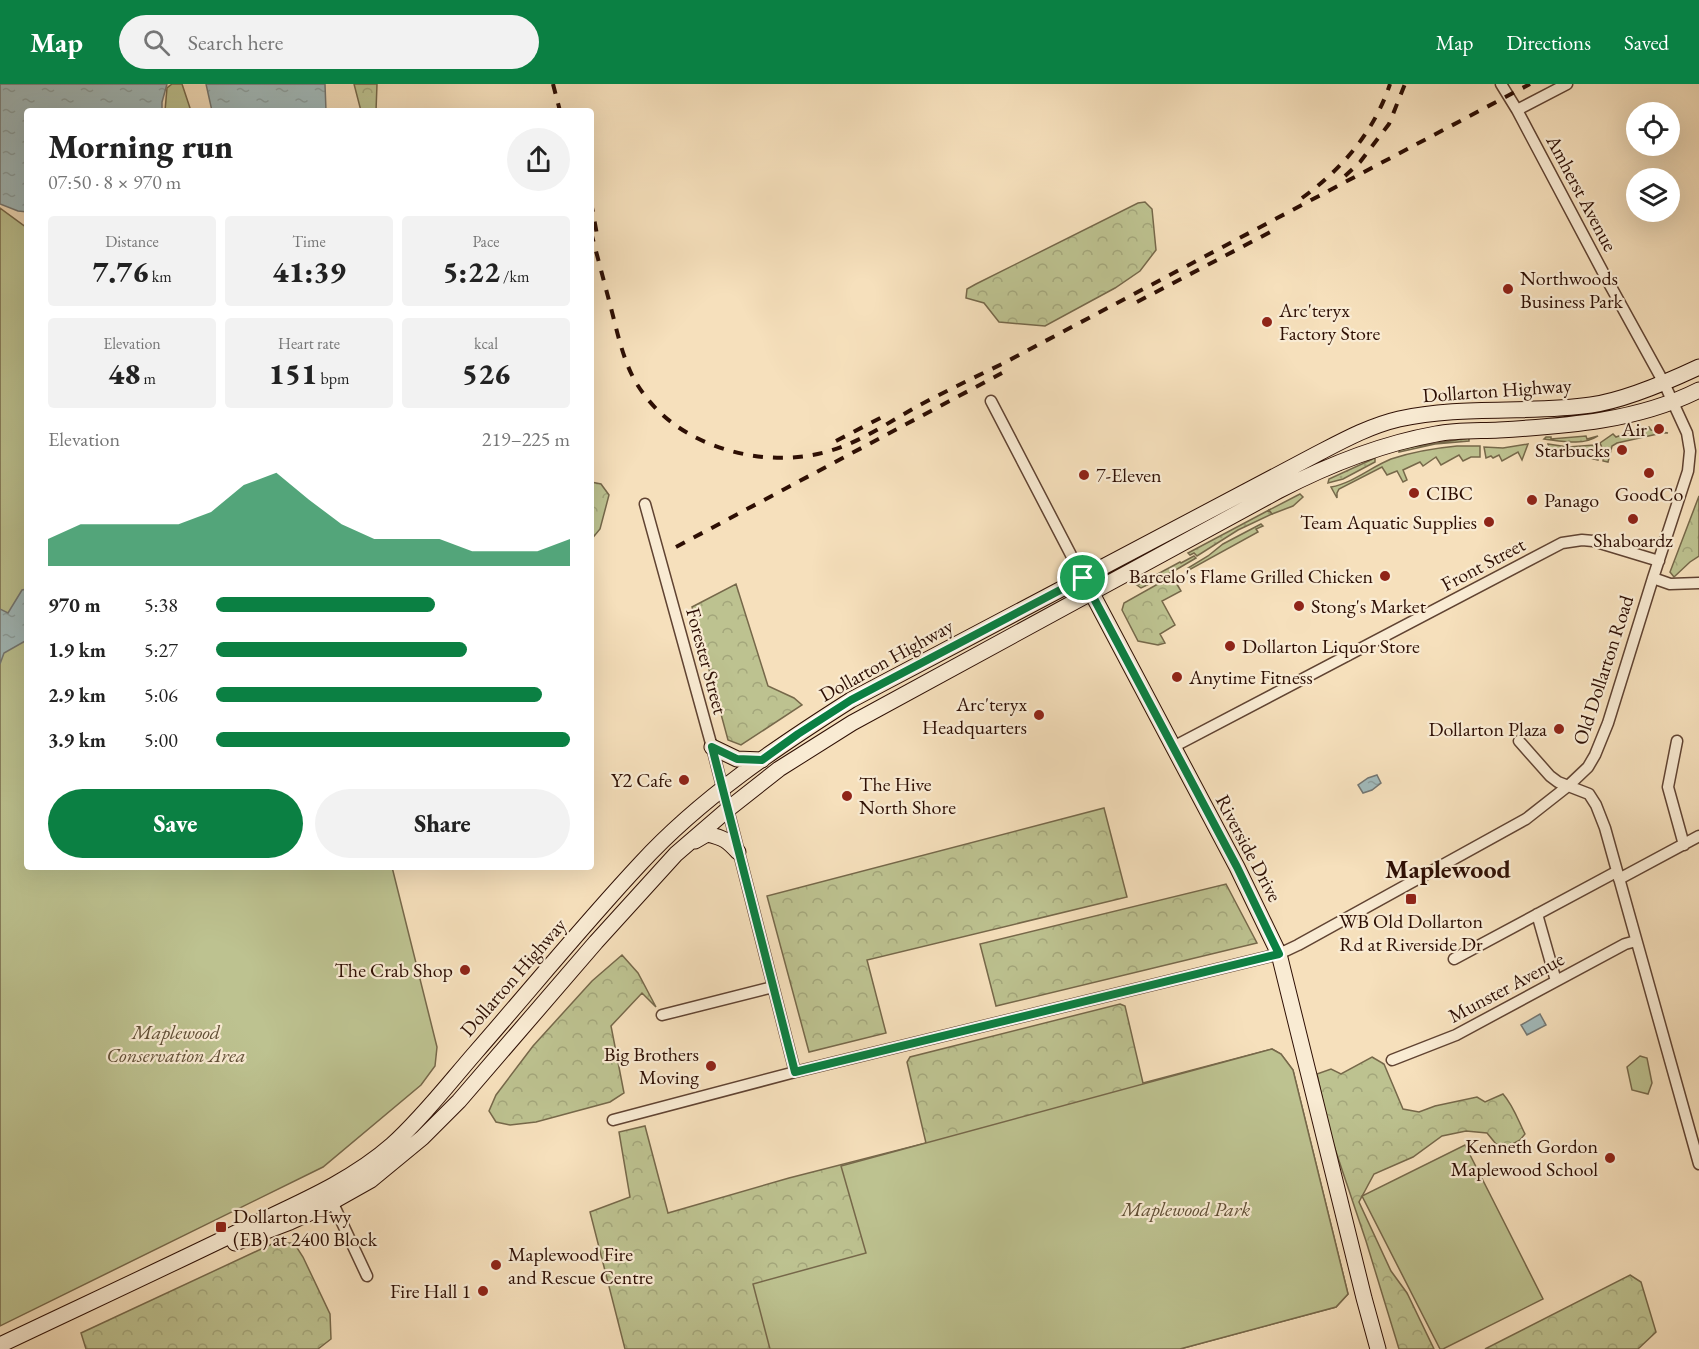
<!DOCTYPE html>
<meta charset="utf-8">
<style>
:root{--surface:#fff;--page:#f2f2f2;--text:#222;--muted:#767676;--accent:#0b8043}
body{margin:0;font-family:"EB Garamond",serif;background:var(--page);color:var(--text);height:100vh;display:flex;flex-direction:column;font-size:22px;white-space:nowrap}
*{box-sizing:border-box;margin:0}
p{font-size:20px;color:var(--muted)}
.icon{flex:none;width:33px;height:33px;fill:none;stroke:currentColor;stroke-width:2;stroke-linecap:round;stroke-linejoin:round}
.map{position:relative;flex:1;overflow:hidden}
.side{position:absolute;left:24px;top:24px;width:570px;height:762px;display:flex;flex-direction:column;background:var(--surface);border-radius:6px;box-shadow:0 6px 24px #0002}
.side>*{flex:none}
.fabs{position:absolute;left:1626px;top:18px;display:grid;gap:12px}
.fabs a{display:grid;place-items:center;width:54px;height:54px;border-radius:50%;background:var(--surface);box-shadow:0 6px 24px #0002;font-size:30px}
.pin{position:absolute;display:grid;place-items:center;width:51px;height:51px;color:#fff;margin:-26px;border:3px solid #fff;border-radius:50%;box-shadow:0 2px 6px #0007}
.round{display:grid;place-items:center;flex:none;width:63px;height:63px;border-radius:32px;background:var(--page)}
.headline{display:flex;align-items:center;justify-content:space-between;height:102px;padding:0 24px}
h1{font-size:33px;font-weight:800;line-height:45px}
.metrics{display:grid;grid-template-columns:repeat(3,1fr);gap:9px;height:102px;padding:6px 24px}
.metrics div{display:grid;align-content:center;border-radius:6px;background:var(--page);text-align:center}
.metrics b{font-size:30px;font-weight:800}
.metrics small{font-size:16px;font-weight:400}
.metrics p{font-size:16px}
.chart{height:168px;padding:12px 24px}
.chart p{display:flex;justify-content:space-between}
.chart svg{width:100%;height:108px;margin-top:6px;fill:var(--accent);opacity:.7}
.button{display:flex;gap:12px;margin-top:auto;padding:12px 24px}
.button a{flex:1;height:69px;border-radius:36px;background:var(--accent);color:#fff;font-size:24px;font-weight:800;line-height:69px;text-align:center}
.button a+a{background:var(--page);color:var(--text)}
ul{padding:0 24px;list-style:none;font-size:20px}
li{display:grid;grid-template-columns:96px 72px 1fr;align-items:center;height:45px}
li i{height:15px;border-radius:8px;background:var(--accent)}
header{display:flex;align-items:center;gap:36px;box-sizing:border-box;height:84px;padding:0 30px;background:var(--accent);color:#fff}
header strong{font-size:28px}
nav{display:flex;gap:33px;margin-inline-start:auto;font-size:21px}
.search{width:420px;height:54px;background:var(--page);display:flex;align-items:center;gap:15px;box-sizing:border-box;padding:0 21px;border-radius:33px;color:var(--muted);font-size:22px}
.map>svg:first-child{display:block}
.grass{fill:url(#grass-dots);stroke:#76684a;stroke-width:1.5}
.forest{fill:url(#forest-crowns);stroke:#76684a;stroke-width:1.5}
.green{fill:#bdc290;stroke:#76684a;stroke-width:1.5}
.water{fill:url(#water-ripples);stroke:#737672;stroke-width:1.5}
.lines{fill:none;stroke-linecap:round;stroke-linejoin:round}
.street-casing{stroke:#604332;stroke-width:13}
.secondary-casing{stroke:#2e0f04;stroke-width:17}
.street{stroke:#f9ebd3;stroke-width:10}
.secondary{stroke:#f9ebd3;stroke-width:15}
.rail{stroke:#2e0f04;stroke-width:4;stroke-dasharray:10 10;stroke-linecap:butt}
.route-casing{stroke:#fff;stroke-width:12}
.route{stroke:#0b8043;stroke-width:8}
.poi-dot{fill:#8f2418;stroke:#f9ebd3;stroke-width:2}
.labels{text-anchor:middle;stroke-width:4.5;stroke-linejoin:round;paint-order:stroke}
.street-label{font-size:20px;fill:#2e0f04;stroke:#f9ebd3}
.poi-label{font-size:20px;fill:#2e0f04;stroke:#f9ebd3;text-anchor:start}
.park-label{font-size:20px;font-style:italic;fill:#604e35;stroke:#f9ebd3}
.district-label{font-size:26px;font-weight:bold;fill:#2e0f04;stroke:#f9ebd3}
</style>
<header>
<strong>Map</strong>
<div class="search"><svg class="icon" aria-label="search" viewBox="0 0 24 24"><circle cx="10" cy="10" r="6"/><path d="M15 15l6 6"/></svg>Search here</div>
<nav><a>Map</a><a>Directions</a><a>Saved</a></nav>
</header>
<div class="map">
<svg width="1699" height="1265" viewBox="0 0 1699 1265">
<defs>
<pattern id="grass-dots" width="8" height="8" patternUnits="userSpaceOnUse" patternTransform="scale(1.5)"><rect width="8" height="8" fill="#bdc290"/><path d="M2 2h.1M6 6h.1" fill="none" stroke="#a3a67b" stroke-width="1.8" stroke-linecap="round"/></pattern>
<pattern id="forest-crowns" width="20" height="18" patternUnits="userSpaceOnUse" patternTransform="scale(1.5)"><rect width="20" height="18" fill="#bdc290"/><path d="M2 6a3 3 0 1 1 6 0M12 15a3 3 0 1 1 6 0" fill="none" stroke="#a3a67b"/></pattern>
<pattern id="water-ripples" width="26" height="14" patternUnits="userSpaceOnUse" patternTransform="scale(1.5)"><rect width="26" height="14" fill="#a1babb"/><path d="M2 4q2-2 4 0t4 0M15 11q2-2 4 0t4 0" fill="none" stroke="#8b9f9f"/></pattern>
</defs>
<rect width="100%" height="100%" fill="#f6e0bc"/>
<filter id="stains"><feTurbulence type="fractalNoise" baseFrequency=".00333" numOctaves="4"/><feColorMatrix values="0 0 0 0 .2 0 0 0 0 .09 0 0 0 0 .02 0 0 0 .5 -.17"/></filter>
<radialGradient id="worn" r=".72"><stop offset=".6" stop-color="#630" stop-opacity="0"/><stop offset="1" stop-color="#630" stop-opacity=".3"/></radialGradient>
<path class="grass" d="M1586,352L1587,355L1598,352C1583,362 1561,357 1544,355L1546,353H1551V355Z
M1469,354V357L1435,360L1399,368V365Z
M1375,374V378L1343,395L1328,399L1329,395Z
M1269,426L1272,430L1238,446L1197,472L1194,469L1190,471L1188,469Z"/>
<path class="forest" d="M354,0H377L376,27H361Z
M1145,118L1152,125L1156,166L1140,187L1115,204L1045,242L999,238L984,219L966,214L967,205L976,200L1138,119Z
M591,398L601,400L609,411L600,445L591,456Z
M1699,412V472L1690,478L1674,493L1670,488Z
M1172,492L1181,507L1162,517L1175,541L1160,550L1165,559L1158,561L1138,557L1122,526L1124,519Z
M736,500L768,602L794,614L802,621L741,661L728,656L692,523Z
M1104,724L1127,813L867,876L886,949L809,968L767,812Z
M1226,800L1257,859L996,922L980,860Z
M622,871L638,889L656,923L642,909L611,942L624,1009L610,1018L536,1038L510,1041L496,1038L489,1027L496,1011L533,962L592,897Z
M1120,920L1125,922L1143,999L1272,965L1281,970L1293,986L1348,1210L1336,1223L1180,1265H625L590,1128L630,1113L619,1048L645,1042L668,1129L789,1094L926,1059L907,978L910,973Z
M1372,973L1384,980L1403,1025L1419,1028L1435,1022L1477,1013L1485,1018L1503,1010C1513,1021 1518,1036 1525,1050L1520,1056L1507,1063L1496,1060L1487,1049L1466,1047L1442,1052L1413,1073L1374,1090L1359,1118L1391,1187L1407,1209L1434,1265H1399L1366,1157L1329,1047L1317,990L1331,985L1341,990Z
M274,1159H294L303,1173L330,1230L331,1255L318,1265H86L81,1249Z
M1630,1191L1641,1198L1656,1248L1638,1265H1485Z"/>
<path class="green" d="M172,0H182L191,27H165L167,4Z
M0,124L27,144V783H392L437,963L435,982L421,1001L323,1083L0,1242Z
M1649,343L1651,346L1668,349H1662L1617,359L1612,362L1608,378L1603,377L1604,368L1600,359L1613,350L1616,353C1628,348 1638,349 1649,343Z
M1528,360L1522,376L1518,368L1502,377L1499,371L1493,374L1491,372L1486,374L1484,363L1503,364Z
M1548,360L1568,363L1594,361L1599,370L1598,376L1563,367L1549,370Z
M1457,362H1480V373H1471L1463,377L1459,371L1441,381L1436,373L1423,382L1420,378L1403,386L1407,396L1403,398L1397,387L1387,391L1382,383L1339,405L1337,409V414L1331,403C1353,399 1371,383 1391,375C1412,368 1436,364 1457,362Z
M1300,410L1303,413L1293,422L1272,430L1269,426Z
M1261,440L1263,442L1256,445L1258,448L1189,486L1188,484L1208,472L1223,460Z
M1194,472L1196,474L1162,494L1141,504L1137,501L1180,478L1181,479Z
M1272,965L1281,970L1293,986L1348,1210L1336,1223L1180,1265H770L753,1200L866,1169L841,1082Z
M1640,972L1647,974L1652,999L1648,1010L1632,1006L1627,983Z
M1465,1061L1543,1215L1443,1265H1440L1362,1112Z"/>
<path class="water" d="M0,0H167L162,18V27H27V128L18,127L0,120Z
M206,0H325L326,27H212Z
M27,505V556L4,569L0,580V525L8,529L22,506Z
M1377,691L1381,699L1372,706L1363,709L1358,701L1368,694Z
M1540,930L1546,941L1527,951L1521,941Z"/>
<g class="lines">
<g class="street-casing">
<path id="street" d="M1517,26L1567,0
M991,317L1083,494
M645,420L712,663L795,988
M1653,494L1670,500L1699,499
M1519,657L1550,692L1558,698L1589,710L1596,721L1605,744L1699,1080
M1677,657L1668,703L1684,761
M1173,663L1562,459L1582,456L1593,457L1659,477
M1619,795L1699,752
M1537,830L1556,897
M1454,875L1616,788
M662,931L773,903
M1392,976L1456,951L1625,860L1636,857
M613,1036L795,988L1279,870L1298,861L1526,735L1568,702L1588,683L1595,671L1608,639L1653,494L1688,387L1690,367L1687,349L1664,299L1605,192L1517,26L1501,0
M330,1113L367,1192"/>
</g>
<g class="secondary-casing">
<path id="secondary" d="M1088,502L1237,783L1279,870L1364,1214L1378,1265
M712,663L737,675L762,676
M695,757L707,750C724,754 727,756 738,768
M235,1159L290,1138L323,1123L371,1096L422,1054L459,1017L596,858L676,770L727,726L779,685L852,639L1278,407C1328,381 1380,360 1436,350C1456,346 1479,347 1499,346C1567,342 1638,337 1699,306
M0,1261C82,1222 164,1184 246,1144C296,1120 350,1098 392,1061C423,1033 449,999 476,968C531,905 584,840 641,779C701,714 777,663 851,616L1315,371C1342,357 1369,342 1399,335C1462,321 1527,330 1591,321C1626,316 1667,298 1699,283"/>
</g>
<use href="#street" class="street"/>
<use href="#secondary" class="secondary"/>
<path class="rail" d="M553,0L560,27
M1345,92L1360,78L1389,40L1405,0
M1302,114C1342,85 1374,48 1390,0
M591,118L598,156
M591,148C598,175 605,201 612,228C618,251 623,275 635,297C653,327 678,347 710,360C753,377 801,379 844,362C869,352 893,336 916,323C944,308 973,294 1002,280L1530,0
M1137,218L1278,144
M836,357L884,332
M676,463L1002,289"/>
</g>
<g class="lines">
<g class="route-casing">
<path id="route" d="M1083,494L1237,783L1279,870L795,988L712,663L737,675L762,676L798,650L851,616Z"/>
</g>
<use href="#route" class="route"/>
</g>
<g class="poi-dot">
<circle cx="1508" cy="205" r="6"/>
<circle cx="1267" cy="238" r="6"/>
<circle cx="1659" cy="345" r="6"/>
<circle cx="1622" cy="366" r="6"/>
<circle cx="1649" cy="389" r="6"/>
<circle cx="1084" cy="391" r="6"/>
<circle cx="1414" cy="409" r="6"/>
<circle cx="1532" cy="416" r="6"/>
<circle cx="1633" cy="435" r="6"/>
<circle cx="1489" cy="438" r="6"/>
<circle cx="1385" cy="492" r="6"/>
<circle cx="1299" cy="522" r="6"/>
<circle cx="1230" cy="562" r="6"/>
<circle cx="1177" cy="593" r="6"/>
<circle cx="1039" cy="631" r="6"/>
<circle cx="1559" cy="645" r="6"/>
<circle cx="684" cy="696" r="6"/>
<circle cx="847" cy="712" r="6"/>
<rect x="1405" y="809" width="12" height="12" rx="3"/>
<circle cx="465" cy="886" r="6"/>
<circle cx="711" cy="982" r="6"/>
<circle cx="1610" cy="1074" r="6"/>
<rect x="215" y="1137" width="12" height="12" rx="3"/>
<circle cx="496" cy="1181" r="6"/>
<circle cx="483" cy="1207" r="6"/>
</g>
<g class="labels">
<g class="street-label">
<text transform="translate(1582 109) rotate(62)" y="7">Amherst Avenue</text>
<text transform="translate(1497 306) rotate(-4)" y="7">Dollarton Highway</text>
<text transform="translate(1483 480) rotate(-28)" y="7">Front Street</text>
<text transform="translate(886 576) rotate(-29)" y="7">Dollarton Highway</text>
<text transform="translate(707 577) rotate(75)" y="7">Forester Street</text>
<text transform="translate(1603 586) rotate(-72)" y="7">Old Dollarton Road</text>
<text transform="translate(1249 764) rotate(62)" y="7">Riverside Drive</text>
<text transform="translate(513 893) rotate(-49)" y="7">Dollarton Highway</text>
<text transform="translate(1506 903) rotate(-28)" y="7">Munster Avenue</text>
</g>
<g class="poi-label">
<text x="1520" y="201">Northwoods<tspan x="1520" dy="23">Business Park</tspan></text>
<text x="1279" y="233">Arc'teryx<tspan x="1279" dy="23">Factory Store</tspan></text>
<text x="1647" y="352" text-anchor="end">Air</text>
<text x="1610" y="373" text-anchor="end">Starbucks</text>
<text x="1096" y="398">7-Eleven</text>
<text x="1426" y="416">CIBC</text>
<text x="1649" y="417" text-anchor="middle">GoodCo</text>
<text x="1544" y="423">Panago</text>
<text x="1477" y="445" text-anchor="end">Team Aquatic Supplies</text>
<text x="1633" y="463" text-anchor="middle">Shaboardz</text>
<text x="1373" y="499" text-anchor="end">Barcelo's Flame Grilled Chicken</text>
<text x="1311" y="529">Stong's Market</text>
<text x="1242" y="569">Dollarton Liquor Store</text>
<text x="1189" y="600">Anytime Fitness</text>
<text x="1027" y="627" text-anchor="end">Arc'teryx<tspan x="1027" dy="23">Headquarters</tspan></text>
<text x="1547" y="652" text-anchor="end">Dollarton Plaza</text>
<text x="672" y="703" text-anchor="end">Y2 Cafe</text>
<text x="859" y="707">The Hive<tspan x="859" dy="23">North Shore</tspan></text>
<text x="1411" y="844" text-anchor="middle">WB Old Dollarton<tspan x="1411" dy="23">Rd at Riverside Dr</tspan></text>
<text x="453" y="893" text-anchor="end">The Crab Shop</text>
<text x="699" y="977" text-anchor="end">Big Brothers<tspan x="699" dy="23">Moving</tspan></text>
<text x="1598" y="1069" text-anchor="end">Kenneth Gordon<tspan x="1598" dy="23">Maplewood School</tspan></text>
<text x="233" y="1139">Dollarton Hwy<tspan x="233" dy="23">(EB) at 2400 Block</tspan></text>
<text x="508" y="1177">Maplewood Fire<tspan x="508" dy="23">and Rescue Centre</tspan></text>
<text x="471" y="1214" text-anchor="end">Fire Hall 1</text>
</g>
<g class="park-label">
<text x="176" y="955">Maplewood<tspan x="176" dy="23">Conservation Area</tspan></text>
<text x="1186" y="1132">Maplewood Park</text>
</g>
<g class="district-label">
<text x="1448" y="794">Maplewood</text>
</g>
</g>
<rect width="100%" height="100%" filter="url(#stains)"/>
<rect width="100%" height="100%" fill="url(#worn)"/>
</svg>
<div class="fabs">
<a><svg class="icon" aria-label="locate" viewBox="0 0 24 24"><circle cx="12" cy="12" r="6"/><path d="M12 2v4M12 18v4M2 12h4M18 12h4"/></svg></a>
<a><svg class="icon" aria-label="layers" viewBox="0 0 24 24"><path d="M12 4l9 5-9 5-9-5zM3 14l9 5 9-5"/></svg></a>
</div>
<div class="pin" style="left:1083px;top:494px;background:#1e9e55"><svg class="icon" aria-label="arrive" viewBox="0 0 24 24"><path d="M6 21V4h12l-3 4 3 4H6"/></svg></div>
<section class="side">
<div class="headline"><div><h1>Morning run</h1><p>07:50 · 8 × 970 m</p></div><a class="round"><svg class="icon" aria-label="share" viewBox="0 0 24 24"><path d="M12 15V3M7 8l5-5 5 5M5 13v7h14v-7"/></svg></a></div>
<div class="metrics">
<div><p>Distance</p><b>7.76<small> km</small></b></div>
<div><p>Time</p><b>41:39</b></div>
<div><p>Pace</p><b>5:22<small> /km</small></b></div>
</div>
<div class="metrics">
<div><p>Elevation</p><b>48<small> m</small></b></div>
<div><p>Heart rate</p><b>151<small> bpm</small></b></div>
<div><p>kcal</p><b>526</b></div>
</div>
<div class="chart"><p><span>Elevation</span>219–225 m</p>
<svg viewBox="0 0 160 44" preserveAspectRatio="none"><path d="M0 44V33L10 27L20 27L30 27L40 27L50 22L60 11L70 6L80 17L90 27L100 33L110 33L120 33L130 38L140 38L150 38L160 33V44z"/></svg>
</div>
<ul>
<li><b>970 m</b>5:38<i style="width:62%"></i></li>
<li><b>1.9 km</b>5:27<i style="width:71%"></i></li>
<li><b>2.9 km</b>5:06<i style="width:92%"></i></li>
<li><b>3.9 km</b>5:00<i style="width:100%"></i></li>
</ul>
<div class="button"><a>Save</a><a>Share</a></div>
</section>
</div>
